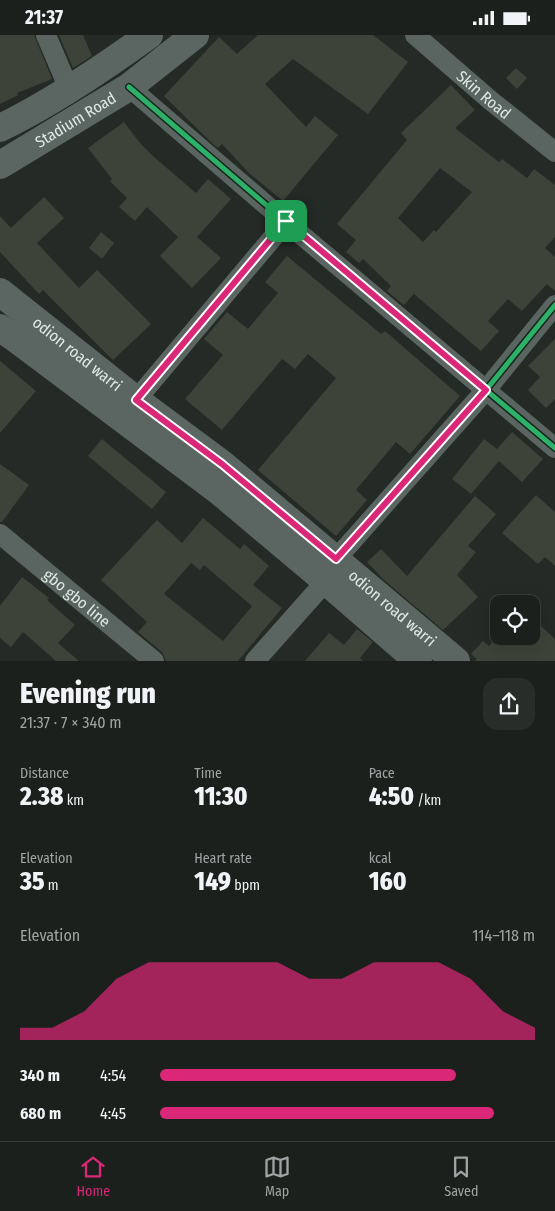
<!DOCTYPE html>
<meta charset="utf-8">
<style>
:root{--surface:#1b201c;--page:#282d29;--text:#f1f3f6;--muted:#a0a3a3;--line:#393e3b;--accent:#db2777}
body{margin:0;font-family:"Fira Sans Condensed",sans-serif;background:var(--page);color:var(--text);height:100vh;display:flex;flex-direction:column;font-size:19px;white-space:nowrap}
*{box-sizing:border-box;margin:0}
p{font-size:16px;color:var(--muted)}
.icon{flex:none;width:28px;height:28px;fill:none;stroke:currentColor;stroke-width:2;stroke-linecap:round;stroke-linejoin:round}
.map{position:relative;height:626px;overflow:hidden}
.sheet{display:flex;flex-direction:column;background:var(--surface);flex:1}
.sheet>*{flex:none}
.buttons{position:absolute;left:490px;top:560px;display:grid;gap:10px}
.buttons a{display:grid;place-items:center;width:50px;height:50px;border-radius:10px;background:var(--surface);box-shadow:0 5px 20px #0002,0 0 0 1px var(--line);font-size:25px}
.pin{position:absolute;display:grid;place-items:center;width:42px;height:42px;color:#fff;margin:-21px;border-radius:10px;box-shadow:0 2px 8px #0006}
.round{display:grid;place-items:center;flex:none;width:52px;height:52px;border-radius:15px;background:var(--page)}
.headline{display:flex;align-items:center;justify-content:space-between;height:85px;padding:0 20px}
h1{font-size:28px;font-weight:800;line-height:38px}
.figures{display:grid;grid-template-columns:repeat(3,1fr);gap:8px;height:85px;padding:5px 20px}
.figures div{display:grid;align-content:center}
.figures b{font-size:25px;font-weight:800}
.figures small{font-size:14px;font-weight:400}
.figures p{font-size:14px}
.chart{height:140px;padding:10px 20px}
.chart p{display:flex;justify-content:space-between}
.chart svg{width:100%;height:90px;margin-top:5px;fill:var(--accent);opacity:.7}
ul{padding:0 20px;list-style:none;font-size:16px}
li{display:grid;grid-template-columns:80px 60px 1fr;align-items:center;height:38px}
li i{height:12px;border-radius:6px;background:var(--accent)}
.status{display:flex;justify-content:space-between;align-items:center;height:35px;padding:0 25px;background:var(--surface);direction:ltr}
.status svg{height:14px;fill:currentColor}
.dock{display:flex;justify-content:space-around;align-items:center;height:70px;border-top:1px solid var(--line);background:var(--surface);font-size:14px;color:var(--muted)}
.dock a{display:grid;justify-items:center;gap:2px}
.dock .active{color:var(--accent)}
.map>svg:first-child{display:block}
.building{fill:#3c4439;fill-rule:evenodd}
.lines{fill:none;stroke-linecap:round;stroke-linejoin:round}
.street{stroke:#5a6461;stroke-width:20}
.secondary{stroke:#5b6662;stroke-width:28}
.cycleway-casing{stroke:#16251c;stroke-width:8}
.cycleway{stroke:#2db169;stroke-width:5}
.route-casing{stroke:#fff;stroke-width:10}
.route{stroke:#db2777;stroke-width:6}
.labels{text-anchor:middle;stroke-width:4;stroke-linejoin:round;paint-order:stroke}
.street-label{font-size:16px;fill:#dfe8e2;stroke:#16251c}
</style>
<div class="status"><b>21:37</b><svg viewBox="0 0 49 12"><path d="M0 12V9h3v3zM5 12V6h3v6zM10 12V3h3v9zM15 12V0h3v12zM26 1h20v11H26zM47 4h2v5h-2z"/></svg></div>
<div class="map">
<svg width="555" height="626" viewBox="0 0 555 626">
<rect width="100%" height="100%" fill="#242a26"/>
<path class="building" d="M0,0H34L52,44L17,58L18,60L0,69Z
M59,0H83L92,21L73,33Z
M258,0H373L408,27L368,79L293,24L265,49L306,92L315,81L338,100L283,166L249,138L222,109L218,113L215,111L164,61L219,2L237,19Z
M516,33L527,43L517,54L506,43Z
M451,50L475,75L455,93L499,127L502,124L527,143L534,134L555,150V202L545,213L555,222V256L547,249L522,276L508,264L488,286L499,296L481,316L414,259L404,270L387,256L391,251L363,224L359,228L346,217L356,205L337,189L407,105L401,98ZM440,133L472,157L436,197L434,195L423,207L398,183Z
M124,87L140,108L154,122L196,158L208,144L231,164L197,202L221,223L192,253L160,221L178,202L147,172L135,186L119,172L127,163L110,146L112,144L88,113Z
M44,162L64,183L37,208L79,253L97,235L151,289L113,325L43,255L39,259L0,217V181L11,193Z
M101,197L114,208L102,224L89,213Z
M287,221L381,299L385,296L460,361L410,419L396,407L356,455L367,465L336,501L258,435L336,343L308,319L295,334L282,324L222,395L185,364L223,320L204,304L227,277L248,294L278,258L265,247Z
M555,304V364L546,373L528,355L540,342L528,331Z
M0,326L36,356L0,398Z
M512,397L543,424L522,447L499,426L471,459L452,444L484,404L497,414Z
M102,404L166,457L152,474L88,421Z
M0,429L29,450L2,487H0Z
M536,460L555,477V531L545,522L538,529L502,498Z
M475,461L496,479L468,511L476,517L457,540L478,562L443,595L384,545L367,527L381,514L407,541Z
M203,483L240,514L244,509L269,531L253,550L282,573L238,626H166L162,617L138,597L147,587L101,545L157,485L182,508ZM191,528L200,535L204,530L252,571L223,606L164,559Z
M22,542L49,563L47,565L75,590L58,608L79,626H56L23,597L11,612L0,603V571Z
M531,582L555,604V626H475L477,624L471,619L483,606L489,611L498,601H531Z
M357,594L373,607L360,623L363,626H305L329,598L344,610Z"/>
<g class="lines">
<g class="street">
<path d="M46,0L69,54"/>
<path id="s1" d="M415,0L490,65L555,117"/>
<path d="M129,52L286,187L555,413"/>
<path d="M136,365L286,187"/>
<path id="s2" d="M0,499L154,626"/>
<path d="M336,524L486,355L555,270"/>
<path d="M255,626L326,546"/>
</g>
<g class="secondary">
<path d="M0,93C52,68 102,34 149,0"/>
<path id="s3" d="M0,130L129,52L195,0"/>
<path id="s4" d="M0,257L136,365L222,429L456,626"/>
<path d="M0,293L15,303L219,456L326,546L418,626"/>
</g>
<g class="cycleway-casing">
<path id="cycleway" d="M129,52L286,187L555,413
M136,365L286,187
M336,524L486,355L555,270"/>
</g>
<use href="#cycleway" class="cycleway"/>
</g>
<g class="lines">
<g class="route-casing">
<path id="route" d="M286,186L486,355L336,524L222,429L136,365Z"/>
</g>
<use href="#route" class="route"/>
</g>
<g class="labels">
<g class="street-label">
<text dy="6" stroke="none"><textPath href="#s1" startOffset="91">Skin Road</textPath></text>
<text dy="6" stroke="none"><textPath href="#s3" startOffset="88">Stadium Road</textPath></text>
<text dy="6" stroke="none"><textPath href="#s4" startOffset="99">odion road warri</textPath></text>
<text dy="6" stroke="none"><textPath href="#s2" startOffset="100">gbo gbo line</textPath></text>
<text dy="6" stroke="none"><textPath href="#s4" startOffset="504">odion road warri</textPath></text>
</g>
</g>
</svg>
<div class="buttons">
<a><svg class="icon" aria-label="locate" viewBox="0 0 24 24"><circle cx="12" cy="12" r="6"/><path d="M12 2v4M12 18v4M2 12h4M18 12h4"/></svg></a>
</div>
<div class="pin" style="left:286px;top:186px;background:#1e9e55"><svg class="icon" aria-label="arrive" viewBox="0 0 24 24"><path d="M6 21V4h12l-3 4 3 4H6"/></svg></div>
</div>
<section class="sheet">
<div class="headline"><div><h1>Evening run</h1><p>21:37 · 7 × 340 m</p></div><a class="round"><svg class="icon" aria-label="share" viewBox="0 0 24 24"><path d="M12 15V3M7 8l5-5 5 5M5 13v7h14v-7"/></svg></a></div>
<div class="figures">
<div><p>Distance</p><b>2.38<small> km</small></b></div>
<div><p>Time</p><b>11:30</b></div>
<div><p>Pace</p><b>4:50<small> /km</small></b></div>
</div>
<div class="figures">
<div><p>Elevation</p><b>35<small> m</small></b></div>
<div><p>Heart rate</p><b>149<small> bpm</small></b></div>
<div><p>kcal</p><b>160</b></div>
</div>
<div class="chart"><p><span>Elevation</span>114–118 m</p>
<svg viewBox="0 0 160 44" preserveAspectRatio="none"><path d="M0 44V38L10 38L20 30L30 14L40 6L50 6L60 6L70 6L80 6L90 14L100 14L110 6L120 6L130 6L140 14L150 30L160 38V44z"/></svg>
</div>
<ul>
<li><b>340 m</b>4:54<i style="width:79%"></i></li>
<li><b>680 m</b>4:45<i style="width:89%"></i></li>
</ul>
</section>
<nav class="dock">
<a class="active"><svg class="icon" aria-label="home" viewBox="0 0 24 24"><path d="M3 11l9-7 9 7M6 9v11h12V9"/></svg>Home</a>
<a><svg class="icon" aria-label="map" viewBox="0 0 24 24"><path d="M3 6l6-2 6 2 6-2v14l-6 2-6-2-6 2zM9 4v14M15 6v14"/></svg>Map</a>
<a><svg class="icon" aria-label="saved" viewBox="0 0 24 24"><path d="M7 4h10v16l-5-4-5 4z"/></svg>Saved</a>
</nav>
